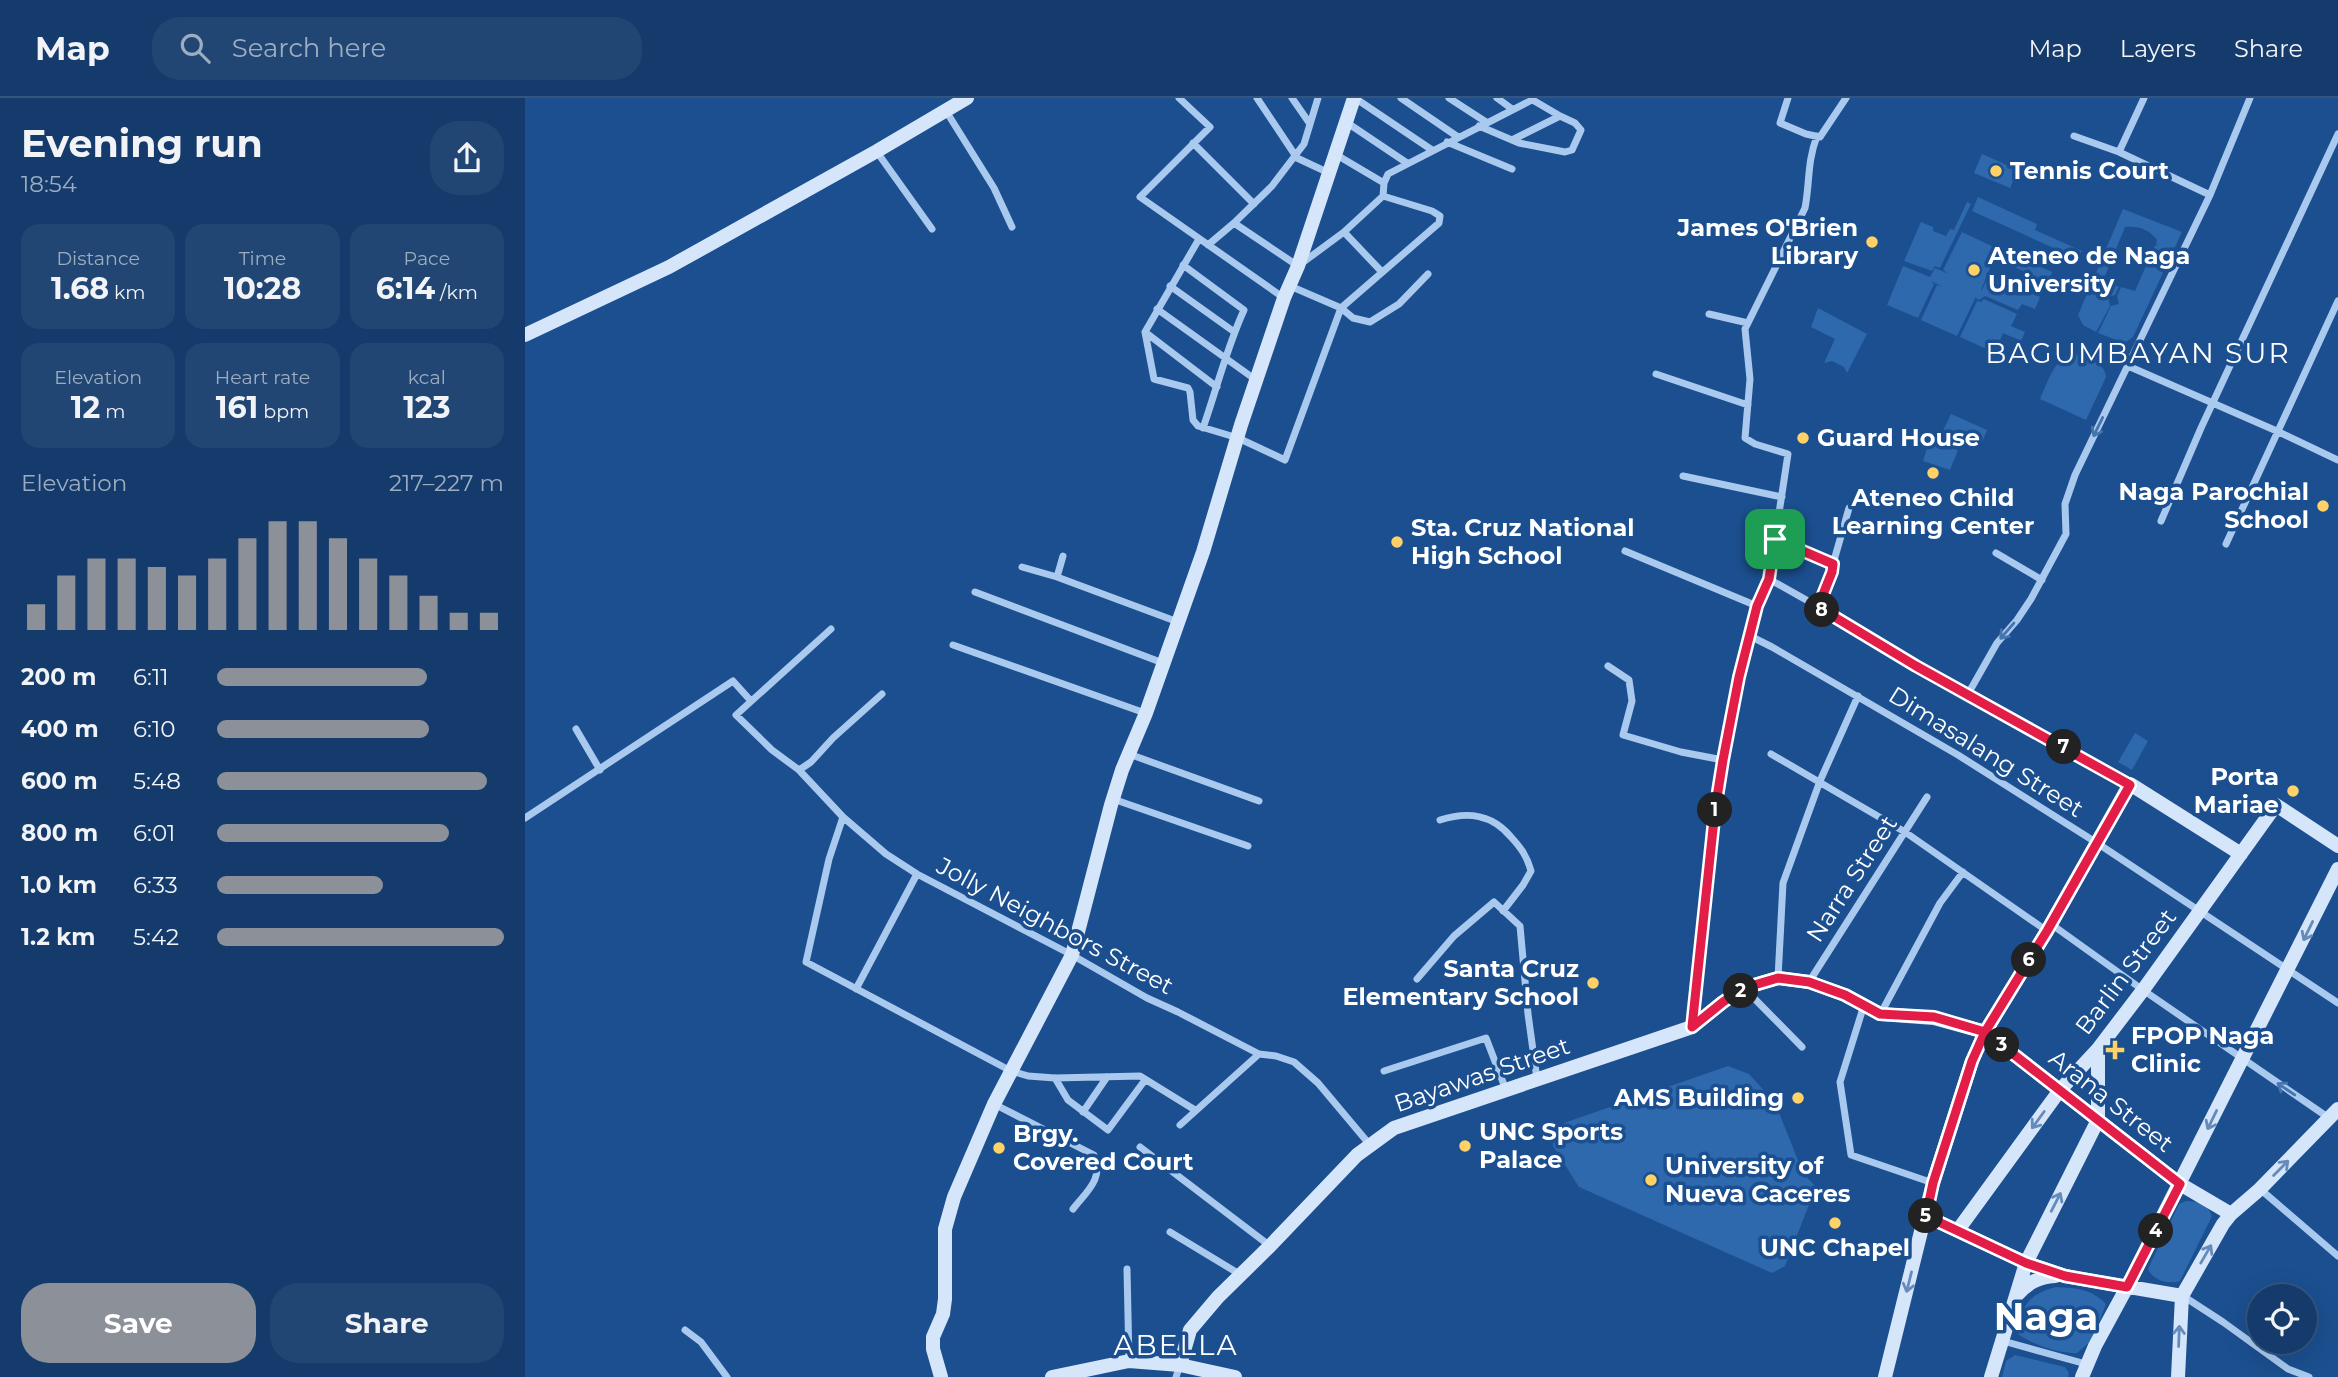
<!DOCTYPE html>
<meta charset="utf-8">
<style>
:root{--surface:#143b6b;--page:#214673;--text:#f1f3f6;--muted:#9dadc1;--line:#33557e;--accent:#8c9099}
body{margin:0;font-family:Montserrat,sans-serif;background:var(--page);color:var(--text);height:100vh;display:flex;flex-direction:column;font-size:26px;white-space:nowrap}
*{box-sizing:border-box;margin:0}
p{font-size:23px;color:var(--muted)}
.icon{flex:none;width:38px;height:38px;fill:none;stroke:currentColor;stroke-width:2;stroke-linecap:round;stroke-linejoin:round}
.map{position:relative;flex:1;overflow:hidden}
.drawer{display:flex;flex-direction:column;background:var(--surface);width:525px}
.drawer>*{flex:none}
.fabs{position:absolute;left:1722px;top:1186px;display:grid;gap:14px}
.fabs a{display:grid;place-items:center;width:70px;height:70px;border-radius:50%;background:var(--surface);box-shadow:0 7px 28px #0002,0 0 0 2px var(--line);font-size:35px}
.pin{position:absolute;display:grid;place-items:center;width:60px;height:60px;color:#fff;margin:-30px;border-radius:14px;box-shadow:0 4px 10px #0006}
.km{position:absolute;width:35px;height:35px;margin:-18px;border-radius:50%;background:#222;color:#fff;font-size:19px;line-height:35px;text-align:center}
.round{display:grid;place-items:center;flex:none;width:74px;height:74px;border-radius:28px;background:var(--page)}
.summary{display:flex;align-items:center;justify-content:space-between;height:119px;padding:0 21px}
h1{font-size:38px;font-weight:700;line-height:52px}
.metrics{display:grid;grid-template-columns:repeat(3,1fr);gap:10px;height:119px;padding:7px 21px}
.metrics div{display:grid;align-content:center;border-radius:18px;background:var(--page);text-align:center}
.metrics b{font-size:30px;font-weight:700}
.metrics small{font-size:19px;font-weight:400}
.metrics p{font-size:19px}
.chart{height:196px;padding:14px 21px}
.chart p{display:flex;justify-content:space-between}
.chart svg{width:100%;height:126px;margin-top:7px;stroke:var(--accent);stroke-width:6}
.primary-button{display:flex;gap:14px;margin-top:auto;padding:14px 21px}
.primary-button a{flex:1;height:80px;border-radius:28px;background:var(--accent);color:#fff;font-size:28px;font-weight:700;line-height:80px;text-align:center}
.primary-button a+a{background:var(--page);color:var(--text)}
ul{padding:0 21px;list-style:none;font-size:23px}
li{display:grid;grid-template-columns:112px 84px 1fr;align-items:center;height:52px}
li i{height:18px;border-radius:9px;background:var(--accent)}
header{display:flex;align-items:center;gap:42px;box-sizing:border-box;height:98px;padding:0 35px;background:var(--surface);border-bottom:2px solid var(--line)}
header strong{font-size:33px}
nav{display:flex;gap:38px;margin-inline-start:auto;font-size:24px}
.search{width:490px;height:63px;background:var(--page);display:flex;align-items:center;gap:18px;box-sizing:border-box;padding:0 24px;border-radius:28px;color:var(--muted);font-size:26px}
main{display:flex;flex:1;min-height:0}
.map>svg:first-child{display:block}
.green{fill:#2e69ad}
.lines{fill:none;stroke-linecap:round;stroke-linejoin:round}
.street{stroke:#a9c9ee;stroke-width:7}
.secondary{stroke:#d6e6fa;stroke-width:14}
.oneway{stroke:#4674ac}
.oneway2{stroke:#668bba}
.route-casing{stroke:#fff;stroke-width:14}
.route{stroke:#e11d48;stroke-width:9}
.poi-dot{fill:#ffd166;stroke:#1b4f8f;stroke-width:2.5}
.labels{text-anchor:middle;stroke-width:7;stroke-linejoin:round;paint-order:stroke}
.poi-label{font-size:24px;font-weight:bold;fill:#fff;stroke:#1b4f8f;text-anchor:start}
.street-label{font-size:24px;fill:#fff;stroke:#1b4f8f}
.quarter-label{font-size:28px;letter-spacing:2px;fill:#fff;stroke:#1b4f8f}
.town-label{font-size:38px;font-weight:bold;fill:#fff;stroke:#1b4f8f}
</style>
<header>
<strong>Map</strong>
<div class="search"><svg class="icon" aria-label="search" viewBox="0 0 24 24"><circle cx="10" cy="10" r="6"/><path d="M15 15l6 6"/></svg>Search here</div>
<nav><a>Map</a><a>Layers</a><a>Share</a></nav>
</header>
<main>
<section class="drawer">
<div class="summary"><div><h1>Evening run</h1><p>18:54</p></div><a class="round"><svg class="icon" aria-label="share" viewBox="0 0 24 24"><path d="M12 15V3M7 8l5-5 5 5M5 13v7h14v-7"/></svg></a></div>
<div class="metrics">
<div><p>Distance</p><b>1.68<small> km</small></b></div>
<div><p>Time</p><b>10:28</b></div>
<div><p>Pace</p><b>6:14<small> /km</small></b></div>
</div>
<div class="metrics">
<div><p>Elevation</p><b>12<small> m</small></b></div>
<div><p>Heart rate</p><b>161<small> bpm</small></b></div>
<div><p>kcal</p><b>123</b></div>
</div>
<div class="chart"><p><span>Elevation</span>217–227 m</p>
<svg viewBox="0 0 160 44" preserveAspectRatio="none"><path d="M5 44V35M15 44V25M25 44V19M35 44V19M45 44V22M55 44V25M65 44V19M75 44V12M85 44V6M95 44V6M105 44V12M115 44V19M125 44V25M135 44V32M145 44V38M155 44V38"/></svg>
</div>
<ul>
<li><b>200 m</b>6:11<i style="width:73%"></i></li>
<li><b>400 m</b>6:10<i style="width:74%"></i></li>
<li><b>600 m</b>5:48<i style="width:94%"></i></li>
<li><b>800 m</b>6:01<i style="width:81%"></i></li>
<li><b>1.0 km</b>6:33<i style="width:58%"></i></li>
<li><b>1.2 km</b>5:42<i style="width:100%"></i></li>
</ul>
<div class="primary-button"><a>Save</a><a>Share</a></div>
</section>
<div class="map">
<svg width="1813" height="1279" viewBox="0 0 1813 1279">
<rect width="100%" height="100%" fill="#1b4f8f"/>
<path class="green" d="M1457,56L1493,72L1485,90L1449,75Z
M1453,99L1512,126L1510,132L1557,153L1553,161L1447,113Z
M1442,104L1446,106L1415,170L1410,168L1407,173L1379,163L1396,124L1408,129V133L1421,138L1425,131L1429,132Z
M1598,111L1657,134L1608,239L1599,245L1573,235L1586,208L1594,206L1592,198L1596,189L1610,193L1630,147L1634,148L1631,146L1632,142C1624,131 1613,128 1600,129L1580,178L1582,184L1594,189L1590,197L1583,199L1585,208L1571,234L1558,227L1553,217Z
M1437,134L1473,151L1456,192H1457L1464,177L1515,199L1510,211L1497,206L1493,212L1460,198L1454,202L1449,199L1450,201L1432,238L1396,222L1412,187L1418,189L1406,183L1409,186L1393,220L1362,207L1378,168L1405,179L1410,170L1424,176L1418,172Z
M1476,151L1527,174L1523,184L1471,161Z
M1459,201L1492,216L1486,228L1500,234L1496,243L1478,235L1470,255L1435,239L1452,203L1456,204Z
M1293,210L1342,236L1322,275L1319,269L1307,263L1299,265L1310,241L1286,229Z
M1550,256C1562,262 1581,265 1581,279L1561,322L1515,301C1523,284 1529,259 1550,256Z
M1426,316L1462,332L1455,349L1416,337Z
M1404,343L1433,352L1425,372L1398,363Z
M1610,635L1623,643L1607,672L1593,664Z
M1203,968L1224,976L1244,998L1255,1017L1278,1075L1291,1089L1260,1168L1247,1175L1054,1089L1028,1048V1040L1039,1025Z
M1661,1103C1672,1103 1683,1106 1687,1118L1655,1183C1642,1187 1628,1182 1623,1171L1654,1106Z
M1531,1189C1551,1190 1567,1191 1581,1206L1567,1242L1552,1255C1533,1255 1508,1247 1493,1236C1495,1208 1504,1196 1531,1189Z
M1490,1257L1540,1269L1544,1275L1543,1279H1477L1481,1263Z"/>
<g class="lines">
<path class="street" d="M654,0L685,29L615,99L759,200
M732,0L772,60L804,75
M767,0L785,26
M830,0L907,52
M876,0L933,39
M924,0L961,24
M972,0L987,11
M1263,0L1255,25L1281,36L1295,39L1321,0
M421,13L469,90L487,129
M821,24L882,65
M954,28L994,45L1040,54L1047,52L1056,32L1050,25L1035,18
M1549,38L1594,54L1685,97
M987,42L1035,18L1006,1
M922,44L987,71
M668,45L729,106
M352,54L407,131
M1594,54L1619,0
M810,56L859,85
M709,125L773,168L819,134
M674,141L620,234L629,281L663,290L665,294L668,322L673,328L713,340L760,362L816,210L914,125L915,118L907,113L858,98L859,85L863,76L1005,3L1007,0
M683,147L709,125L747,88L779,46L793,0
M658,167L719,212C702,249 692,290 678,330
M857,174L819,134L858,98
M645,188L708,233
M765,188L816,210L828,220L845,224L874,206L903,176
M632,211L731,282
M1184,216L1223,225
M620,234L692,289
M1603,268L1754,334L1813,362
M1131,276L1223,307
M1158,378L1257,399
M1636,423L1676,330L1813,36
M1250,441L1308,466L1324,410
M1701,446L1813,203
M1100,453L1232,508
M1471,455L1517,482
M497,469L532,479L653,524
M532,479L538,458
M1244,481L1322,525L1391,568L1605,686
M450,494L638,565
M1293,509L1307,474L1308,466
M306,531L211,617L247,652L274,672L318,719L361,756L392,776L547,857L622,900L653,914L734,956L751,958L769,964L793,985L845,1047
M1225,538L1247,549L1433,657L1572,745L1813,905
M428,547L620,615
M1083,568L1104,582L1107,603L1098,637L1156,654L1198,662
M1443,596L1472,545L1492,522L1506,501L1541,436L1540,406L1550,377L1685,97L1725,0
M51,631L75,672
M604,656L734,703
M1246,656L1380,734L1522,833
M274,672L286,664L308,640L357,596
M588,701L723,748
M318,719L304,761L281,864L486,973L503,978L530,980L615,978L670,1012
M0,720L208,583L226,603
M915,722C943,713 967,716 986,739C996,750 1002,758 1006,773L998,787L978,813
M1526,826L1618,892L1804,1020
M1253,880L1258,785L1295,683L1333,598
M892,881L929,838L969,804L995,828L1003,916L1012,981
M1284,884L1402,699
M331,891L392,776
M1220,891L1277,949
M1339,907L1315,984L1326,1057L1408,1085
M1356,915L1415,805L1438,774
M1168,928L1190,712L1198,662L1232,508L1244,481L1263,356L1230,346L1220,340L1225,281L1220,231L1280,110C1285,84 1282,64 1292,38
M859,973L961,940L981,992
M530,980L543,1002L583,1032L620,982
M469,1006L569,1057C579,1081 562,1093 548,1111
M558,1014L582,979
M655,1027L734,956
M615,1049L745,1148
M1735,1091L1813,1158
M645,1134L716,1177
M602,1171L604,1263
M1658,1198L1698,1224L1763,1271L1784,1279
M160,1232L176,1244L202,1279
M1478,1243L1561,1266
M651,1279L655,1267"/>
<path class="secondary" d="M0,237L144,169L352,53L442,0
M1401,1118L1501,1165L1540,1178L1657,1198
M1433,1132L1535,992L1573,951L1618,892L1751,707L1813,748
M1491,1198C1502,1185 1513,1179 1530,1178
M655,1267L665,1232L693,1199L745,1148L832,1057L869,1030L1167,929L1198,904L1219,890L1253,880L1284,884L1320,897L1355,916L1409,920L1460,934L1655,1086L1706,1116
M416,1279L408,1251V1239L418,1216L420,1201V1131L429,1099L469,1006L547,857L586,707L597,672L621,615L678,454L716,327L759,200L773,168L829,0
M527,1279L604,1263L655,1267L710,1279
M1360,1279L1408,1085L1447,963L1460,934L1522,833L1605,686L1716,756
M1466,1279L1501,1165L1573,1022V951
M1557,1279L1570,1248L1602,1189L1813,771
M1653,1279L1657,1198L1698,1126L1706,1116L1735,1091L1813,1011"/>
</g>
<defs><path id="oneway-shaft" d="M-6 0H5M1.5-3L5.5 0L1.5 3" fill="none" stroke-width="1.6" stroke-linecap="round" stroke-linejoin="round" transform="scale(1.75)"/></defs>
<g class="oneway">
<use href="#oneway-shaft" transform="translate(1573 329) rotate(116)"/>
<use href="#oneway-shaft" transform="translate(1482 533) rotate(131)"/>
<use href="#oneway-shaft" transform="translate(1761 991) rotate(-146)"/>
</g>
<g class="oneway2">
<use href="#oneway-shaft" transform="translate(1783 833) rotate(116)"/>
<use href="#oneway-shaft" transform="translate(1513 1022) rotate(126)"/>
<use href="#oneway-shaft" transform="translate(1687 1022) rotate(116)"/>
<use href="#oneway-shaft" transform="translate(1756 1070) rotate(-45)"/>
<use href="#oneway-shaft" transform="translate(1531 1104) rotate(-63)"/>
<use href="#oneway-shaft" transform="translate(1681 1156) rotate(-60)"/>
<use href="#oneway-shaft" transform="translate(1384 1184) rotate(104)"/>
<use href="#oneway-shaft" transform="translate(1654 1238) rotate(-88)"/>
</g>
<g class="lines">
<g class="route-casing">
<path id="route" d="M1250,441L1244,481L1232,508L1214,579L1198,662L1190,712L1167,929L1198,904L1219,890L1253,880L1284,884L1320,897L1355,916L1409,919L1460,934L1655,1086L1602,1189L1540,1178L1501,1165L1401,1118L1408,1085L1447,963L1460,934L1522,833L1605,687L1391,568L1293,509L1307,474L1308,466L1250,441"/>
</g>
<use href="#route" class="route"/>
</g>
<g class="poi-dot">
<circle cx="1471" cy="73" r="7"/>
<circle cx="1347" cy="144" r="7"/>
<circle cx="1449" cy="172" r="7"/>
<circle cx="1278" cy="340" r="7"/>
<circle cx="1408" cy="375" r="7"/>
<circle cx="1798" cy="408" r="7"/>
<circle cx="872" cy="444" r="7"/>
<circle cx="1768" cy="693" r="7"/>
<circle cx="1068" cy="885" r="7"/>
<path d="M1586.5 941.5h7v7h7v7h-7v7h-7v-7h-7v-7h7z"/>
<circle cx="1273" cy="1000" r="7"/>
<circle cx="940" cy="1048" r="7"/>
<circle cx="474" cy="1050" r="7"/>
<circle cx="1126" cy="1082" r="7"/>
<circle cx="1310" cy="1125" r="7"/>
</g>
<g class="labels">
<g class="poi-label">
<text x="1485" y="81">Tennis Court</text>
<text x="1333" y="138" text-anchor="end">James O'Brien<tspan x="1333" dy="28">Library</tspan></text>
<text x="1463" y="166">Ateneo de Naga<tspan x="1463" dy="28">University</tspan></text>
<text x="1292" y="348">Guard House</text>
<text x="1784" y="402" text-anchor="end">Naga Parochial<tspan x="1784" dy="28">School</tspan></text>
<text x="1408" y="408" text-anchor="middle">Ateneo Child<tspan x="1408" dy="28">Learning Center</tspan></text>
<text x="886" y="438">Sta. Cruz National<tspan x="886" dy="28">High School</tspan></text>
<text x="1754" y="687" text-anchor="end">Porta<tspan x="1754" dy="28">Mariae</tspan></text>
<text x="1054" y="879" text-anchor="end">Santa Cruz<tspan x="1054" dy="28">Elementary School</tspan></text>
<text x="1606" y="946">FPOP Naga<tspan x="1606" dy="28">Clinic</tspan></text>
<text x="1259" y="1008" text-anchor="end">AMS Building</text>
<text x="954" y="1042">UNC Sports<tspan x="954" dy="28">Palace</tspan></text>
<text x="488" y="1044">Brgy.<tspan x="488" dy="28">Covered Court</tspan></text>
<text x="1140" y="1076">University of<tspan x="1140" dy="28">Nueva Caceres</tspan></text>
<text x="1310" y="1158" text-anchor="middle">UNC Chapel</text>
</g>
<g class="street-label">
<text transform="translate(1461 654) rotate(32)" y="8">Dimasalang Street</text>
<text transform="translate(1327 781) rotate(-57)" y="8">Narra Street</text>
<text transform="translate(530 828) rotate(28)" y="8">Jolly Neighbors Street</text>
<text transform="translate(1601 874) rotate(-53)" y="8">Barlin Street</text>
<text transform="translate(957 977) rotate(-19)" y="8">Bayawas Street</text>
<text transform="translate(1586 1003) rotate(38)" y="8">Arana Street</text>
</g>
<g class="quarter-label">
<text x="1613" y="265">BAGUMBAYAN SUR</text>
<text x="651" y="1257">ABELLA</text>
</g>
<g class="town-label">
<text x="1521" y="1232">Naga</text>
</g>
</g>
</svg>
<div class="fabs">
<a><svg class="icon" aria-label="locate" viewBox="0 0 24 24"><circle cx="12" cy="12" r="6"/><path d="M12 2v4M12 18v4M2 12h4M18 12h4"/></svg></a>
</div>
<div class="pin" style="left:1250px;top:441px;background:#1e9e55"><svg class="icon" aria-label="arrive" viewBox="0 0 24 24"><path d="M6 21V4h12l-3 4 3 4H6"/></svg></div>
<b class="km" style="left:1190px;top:712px">1</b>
<b class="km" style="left:1216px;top:893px">2</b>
<b class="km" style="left:1477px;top:947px">3</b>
<b class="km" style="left:1631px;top:1133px">4</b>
<b class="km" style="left:1401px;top:1118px">5</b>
<b class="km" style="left:1504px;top:862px">6</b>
<b class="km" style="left:1539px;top:649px">7</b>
<b class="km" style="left:1297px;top:512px">8</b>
</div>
</main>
